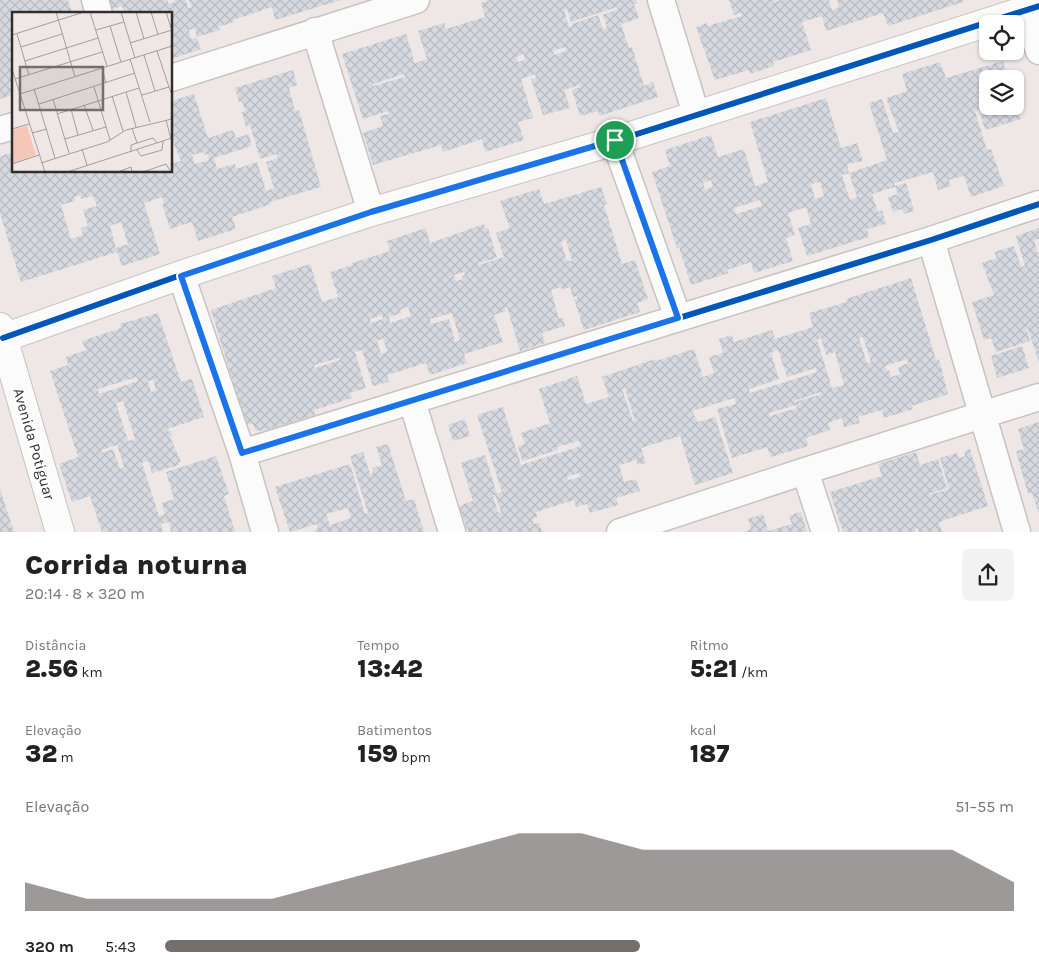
<!DOCTYPE html>
<html lang="pt">
<meta charset="utf-8">
<style>
:root{--surface:#fff;--page:#f2f2f2;--text:#222;--muted:#767676;--accent:#746f6d}
body{margin:0;font-family:Karla,sans-serif;background:var(--page);color:var(--text);height:100vh;display:flex;flex-direction:column;font-size:19px;white-space:nowrap}
*{box-sizing:border-box;margin:0}
p{font-size:16px;color:var(--muted)}
.icon{flex:none;width:28px;height:28px;fill:none;stroke:currentColor;stroke-width:2;stroke-linecap:round;stroke-linejoin:round}
.map{position:relative;height:532px;overflow:hidden}
.details{display:flex;flex-direction:column;background:var(--surface);flex:1}
.details>*{flex:none}
.controls{position:absolute;left:979px;top:15px;display:grid;gap:10px}
.controls a{display:grid;place-items:center;width:45px;height:45px;border-radius:8px;background:var(--surface);box-shadow:0 1px 4px #0004;font-size:25px}
.pin{position:absolute;display:grid;place-items:center;width:42px;height:42px;color:#fff;margin:-21px;border:2px solid #fff;border-radius:50%;box-shadow:0 1px 5px #0007}
.round{display:grid;place-items:center;flex:none;width:52px;height:52px;border-radius:8px;background:var(--page)}
.headline{display:flex;align-items:center;justify-content:space-between;height:85px;padding:0 25px}
h1{font-size:28px;font-weight:800;line-height:38px}
.metrics{display:grid;grid-template-columns:repeat(3,1fr);gap:8px;height:85px;padding:5px 25px}
.metrics div{display:grid;align-content:center}
.metrics b{font-size:25px;font-weight:800}
.metrics small{font-size:14px;font-weight:400}
.metrics p{font-size:14px}
.chart{height:140px;padding:10px 25px}
.chart p{display:flex;justify-content:space-between}
.chart svg{width:100%;height:90px;margin-top:5px;fill:var(--accent);opacity:.7}
ul{padding:0 25px;list-style:none;font-size:16px}
li{display:grid;grid-template-columns:80px 60px 1fr;align-items:center;height:38px}
li i{height:12px;border-radius:6px;background:var(--accent)}
.map>svg:first-child{display:block}
.building{fill:url(#building-cross-hatch);fill-rule:evenodd}
.lines{fill:none;stroke-linecap:round;stroke-linejoin:round}
.minor-casing{stroke:#c8c3c1;stroke-width:29}
.tertiary-casing{stroke:#c8c3c1;stroke-width:30}
.minor{stroke:#fcfbfb;stroke-width:26}
.tertiary{stroke:#fcfbfb;stroke-width:28}
.cycleway-casing{stroke:#fff;stroke-width:9}
.cycleway{stroke:#0057b8;stroke-width:6}
.route-casing{stroke:#fff;stroke-width:10}
.route{stroke:#1a73e8;stroke-width:6}
.labels{text-anchor:middle;stroke-width:4;stroke-linejoin:round;paint-order:stroke}
.street-label{font-size:15px;fill:#332e2c;stroke:#fff}
.inset-road{fill:none;stroke:#a39d9b;stroke-width:1}
.view{fill:#746f6d;fill-opacity:0.15;stroke:#746f6d;stroke-width:2.5}
.inset-edge{fill:none;stroke:#332e2c;stroke-width:2.5}
</style>
<div class="map">
<svg width="1039" height="532" viewBox="0 0 1039 532">
<defs>
<pattern id="building-cross-hatch" width="8" height="8" patternUnits="userSpaceOnUse" patternTransform="scale(1.25)"><rect width="8" height="8" fill="#d7d9e1"/><path d="M0 0l8 8M0 8l8-8" fill="none" stroke="#b9bbc1"/></pattern>
</defs>
<rect width="100%" height="100%" fill="#eee7e5"/>
<path class="building" d="M0,0H68L72,13L14,14V94L0,99Z
M106,0H167L169,4L175,2L174,0H186L188,8L192,7L189,0H341L275,20L272,7L233,20L234,22L218,27L220,30L197,37L194,28L189,30L191,39L197,38L201,49L171,59V14H125L122,6L110,10Z
M490,0H636L637,3L634,4L639,18L621,24L629,48L632,47L644,86L653,82L658,97L599,116L598,111L580,116L572,90L580,87L579,85L564,90L570,108L543,115L531,79L536,78L535,74L521,79L533,118L518,122L524,140L485,152L482,139L443,152L441,145L373,165L363,133L383,126L380,116L389,114L388,111L363,119L342,54L406,34L415,63L427,59L418,31L444,23L446,29L485,17L481,3ZM617,7L618,9L603,15L607,28L603,29L598,15L572,24V26L569,27L564,10L567,9L571,22ZM565,47L566,51L554,55L553,51ZM524,54L525,60L518,62L516,57ZM404,74L405,77L373,86V84Z
M729,0H776L768,4L781,0H829L832,10L839,7L837,0H963V2L888,26L883,13L826,31L822,16L802,22L811,50L773,62L774,66L750,74L749,70L715,80L696,27L707,23V26L742,16L741,13L734,15Z
M1003,61L1008,79H988V106H1015V102L1021,119L985,130L979,110L975,111L987,150L991,149L1004,186L971,197L964,176L949,180L951,186L938,190L933,172L894,183L895,186L906,183L914,211L904,214L902,209L893,212L888,197L898,194L895,187L872,194L878,212L882,210L886,224L867,229L869,237L807,256L798,228L811,224L806,207L788,213L795,235L786,238L793,261L754,273L751,262L727,270L729,273L691,285L679,247L677,248L652,172L670,166L665,150L711,135L718,157L744,149L755,186L768,182L750,122L826,98L841,148L857,143L863,161L847,164L849,173L842,175L850,200L857,197L849,173L887,160L869,103L882,99L893,133L899,132L887,101V98L907,91L902,74L940,62L946,78ZM711,180L713,187L705,190L703,183ZM820,182L824,196L815,199L811,184ZM760,200L762,206L736,214L734,208Z
M293,70L297,85L289,88L295,111L299,110L321,187L270,202L271,204L232,217L236,229L198,241L192,222L170,229L162,204H164L162,197L144,203L160,254L122,266L117,252L21,282L0,213V156L14,152V171H171V156L174,163L181,161L171,137V101L194,94L208,138L233,130L236,138L249,134L252,146L214,158L217,169L235,164L236,169L257,162L266,191L274,188L266,162L278,158L276,154L260,159L250,125L246,127L242,112L245,111L242,101L239,102L235,88ZM204,152L205,155L208,154L209,160L195,164L192,155ZM80,195L81,199L93,196L97,206L83,210L88,226L81,228L83,235L71,239L61,205L75,201L74,197ZM121,222L128,244L116,248L110,226Z
M601,187L607,204L604,205L622,264L635,260L648,299L637,303L640,312L584,330L574,299H577V296L573,297L570,287L562,290L561,287L551,290L559,319L563,318L565,326L542,333L545,343L520,351L507,307L505,308L506,311L494,315L503,342L464,354L467,363L430,375L426,363L387,375L389,382L373,386L362,350L355,352L366,388L350,393L352,398L314,410L315,415L266,430L257,431L255,429L253,424H246L211,310L276,288L272,276L310,264L322,302L338,297L330,272L353,265L352,263L390,251L387,241L426,228L430,243L484,224L485,228H488L497,258L478,263L479,265L504,257L496,233L510,228L500,201L539,189L544,204ZM566,240L572,261H567L561,242ZM464,272L465,275L462,276L463,279L456,281L454,275ZM408,307L411,316L390,323L389,317L401,313L400,310ZM452,313L460,340L455,342L449,319L431,324L430,319ZM382,315L383,319L371,323L370,319ZM383,338L387,352L381,354L377,341ZM339,358L340,360L315,368L314,365Z
M1039,228V239L1034,240L1039,257V362L1027,327H1026L1030,341L996,352L991,338L984,340L972,302L994,295L982,263L997,258L994,252L1014,246L1021,267L1025,266L1016,236Z
M911,278L936,360L939,359L948,394L912,406L913,409L884,418L882,410L858,417L860,423L844,427L842,418L828,423L830,430L806,438L808,446L771,457L767,447L732,458L717,409L736,404L734,398L692,411L698,422L715,417L733,473L695,485L680,436L641,448L646,463L638,465L636,460L619,465L624,482L636,479L640,491L616,498L618,505L590,513L587,504L576,507L574,500L536,512L537,517L532,519L534,524L539,523L542,532H468L459,506L473,501L461,463L485,455L497,494L502,492L477,415L503,407L521,465L581,446L579,441L557,447L558,450L522,461L518,446L525,444L521,433L550,423L539,389L577,376L586,404L609,397L602,377L655,359L656,361L694,349L703,377L714,373L709,357L723,353L719,339L732,335L734,342L772,330L775,339L813,327L809,313L847,302L846,299ZM863,337L871,362L867,363L859,338ZM821,338L826,355L835,352L844,385L832,388L817,340ZM778,350L787,377L816,368L817,372L750,393L749,389L779,379L771,353ZM907,359L908,363L898,367L900,374L891,377L889,370H887L885,366ZM625,388L635,421H633L622,389ZM821,392L822,394L795,402L794,401ZM796,405L797,408L770,416L769,413ZM578,473L580,477L568,480L567,477ZM493,495H495L501,512L498,513Z
M158,313L181,382L192,379L204,417L167,429L169,432L171,431L172,436L170,437L181,462H178L179,465L152,473L148,461L142,463L159,516L165,514L162,503L174,499L166,472L216,456L229,494L224,496L235,532H171L169,522L161,524L163,532H102L90,496L72,502L59,464L78,457L50,371L68,365L66,357L86,350L82,341L121,328L120,324ZM137,377L138,381L99,394L98,389ZM153,380L156,390L151,392L148,381ZM123,401L135,439L128,441L116,403ZM117,445L124,467L120,469L113,449L102,453L101,450Z
M1022,346L1029,368L997,378L991,356Z
M465,419L470,436L453,441L448,425Z
M1039,422V513L1032,493L1028,494L1016,451L1024,449L1018,429Z
M388,444L406,501L414,499L424,532H315L314,530L318,528L317,524L290,532L275,487L350,464L365,514L368,513L350,456L363,452L370,474L373,473L372,468L382,465L376,447ZM348,508L351,518L330,525L326,514Z
M970,449L988,506L939,522L942,532H919L918,528L915,529L916,532H843L830,492L882,476L878,464L916,452L920,465L938,459L947,488L929,494V495L949,489L940,458L957,453L959,458L965,456L964,451Z
M0,489L14,532H0Z
M800,512H801L807,532H744L751,529L748,519L763,514L768,531L792,524L789,516Z"/>
<g class="lines">
<g class="minor-casing">
<path id="minor" d="M95,0L99,14
M661,0L696,114
M1027,11L1039,51
M315,31L371,212
M171,78L416,0
M0,130L14,126
M615,141L678,318
M931,240L1017,532
M181,275L242,453L265,532
M412,401L452,532
M242,453L931,240L1039,204
M805,471L825,532
M620,532L805,471L1039,397"/>
</g>
<g class="tertiary-casing">
<path id="tertiary" d="M0,327L60,532
M3,338L181,275L371,212L615,141L1039,6"/>
</g>
<use href="#minor" class="minor"/>
<use href="#tertiary" class="tertiary"/>
<g class="cycleway-casing">
<path id="cycleway" d="M3,338L181,275L371,212L615,141L1039,6
M242,453L931,240L1039,204"/>
</g>
<use href="#cycleway" class="cycleway"/>
</g>
<g class="lines">
<g class="route-casing">
<path id="route" d="M615,140L678,318L242,453L181,276L371,212Z"/>
</g>
<use href="#route" class="route"/>
</g>
<g class="labels">
<g class="street-label">
<text transform="translate(34 444) rotate(74)" y="5">Avenida Potiguar</text>
</g>
</g>
<g transform="translate(12 12)">
<rect width="160" height="160" fill="#eee7e5"/>
<path d="M15,114L24,143L0,152V118Z" fill="#f4c7b9"/>
<path class="inset-road" d="M44,0L63,65M78,0L95,54M109,0L123,46M124,0L132,27M139,0L146,22M154,0L160,19M98,14L109,50M84,18L112,10M5,22L17,63M0,23L72,0M118,31L160,18M9,35L50,22M145,39L157,75M132,43L143,79M118,47L138,110M13,49L86,26M90,56L94,71M0,57L33,160M3,67L90,40M82,75L98,128M22,77L43,146M114,80L124,115M8,82L160,34M130,83L157,75L160,83M100,84L111,119M41,87L57,141M27,92L123,61M72,93L81,118M59,97L66,123M45,102L127,76M154,108L159,127M120,116L125,131M0,117L17,112M20,121L35,117M53,127L94,115M70,137L75,153M125,138L129,144L150,138L151,129M119,140V133L125,131L141,126L145,131M29,151L95,130L114,118L160,107M0,152L27,143M55,160L160,126M106,160L119,155L120,160M131,160L154,152L159,160"/>
<path class="view" d="M8,55H91V98H8Z"/>
<rect width="160" height="160" class="inset-edge"/>
</g>
</svg>
<div class="controls">
<a><svg class="icon" aria-label="locate" viewBox="0 0 24 24"><circle cx="12" cy="12" r="6"/><path d="M12 2v4M12 18v4M2 12h4M18 12h4"/></svg></a>
<a><svg class="icon" aria-label="layers" viewBox="0 0 24 24"><path d="M12 4l9 5-9 5-9-5zM3 14l9 5 9-5"/></svg></a>
</div>
<div class="pin" style="left:615px;top:140px;background:#1e9e55"><svg class="icon" aria-label="arrive" viewBox="0 0 24 24"><path d="M6 21V4h12l-3 4 3 4H6"/></svg></div>
</div>
<section class="details">
<div class="headline"><div><h1>Corrida noturna</h1><p>20:14 · 8 × 320 m</p></div><a class="round"><svg class="icon" aria-label="share" viewBox="0 0 24 24"><path d="M12 15V3M7 8l5-5 5 5M5 13v7h14v-7"/></svg></a></div>
<div class="metrics">
<div><p>Distância</p><b>2.56<small> km</small></b></div>
<div><p>Tempo</p><b>13:42</b></div>
<div><p>Ritmo</p><b>5:21<small> /km</small></b></div>
</div>
<div class="metrics">
<div><p>Elevação</p><b>32<small> m</small></b></div>
<div><p>Batimentos</p><b>159<small> bpm</small></b></div>
<div><p>kcal</p><b>187</b></div>
</div>
<div class="chart"><p><span>Elevação</span>51–55 m</p>
<svg viewBox="0 0 160 44" preserveAspectRatio="none"><path d="M0 44V30L10 38L20 38L30 38L40 38L50 30L60 22L70 14L80 6L90 6L100 14L110 14L120 14L130 14L140 14L150 14L160 30V44z"/></svg>
</div>
<ul>
<li><b>320 m</b>5:43<i style="width:56%"></i></li>
</ul>
</section>
